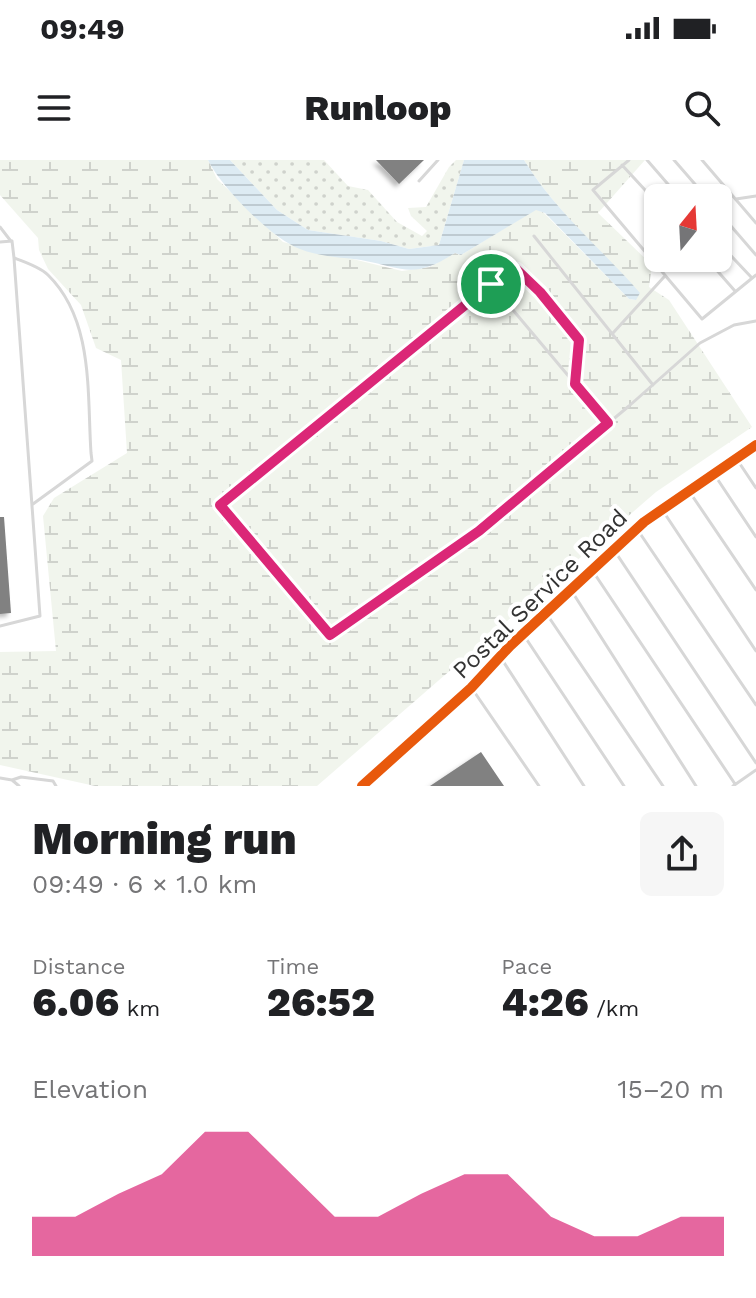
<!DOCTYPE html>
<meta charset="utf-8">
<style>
:root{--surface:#fff;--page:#f6f6f6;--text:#202124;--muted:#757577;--accent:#db2777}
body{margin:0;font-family:"Work Sans",sans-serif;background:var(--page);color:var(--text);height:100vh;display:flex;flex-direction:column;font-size:30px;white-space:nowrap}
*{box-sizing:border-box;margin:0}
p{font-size:26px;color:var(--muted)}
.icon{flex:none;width:44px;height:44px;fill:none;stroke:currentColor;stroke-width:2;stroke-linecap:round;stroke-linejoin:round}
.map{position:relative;height:626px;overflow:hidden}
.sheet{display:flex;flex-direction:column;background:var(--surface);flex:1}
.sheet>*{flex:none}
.needle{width:52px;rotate:18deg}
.fabs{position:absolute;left:644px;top:24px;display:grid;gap:16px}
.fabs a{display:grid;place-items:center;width:88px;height:88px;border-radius:12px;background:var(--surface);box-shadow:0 2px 6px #0004;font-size:40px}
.pin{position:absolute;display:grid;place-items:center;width:68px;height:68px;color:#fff;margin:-34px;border:4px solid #fff;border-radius:50%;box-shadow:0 2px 8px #0007}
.round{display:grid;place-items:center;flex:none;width:84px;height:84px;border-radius:12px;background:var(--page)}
.overview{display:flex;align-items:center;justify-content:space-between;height:136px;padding:0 32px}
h1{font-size:44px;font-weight:800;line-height:60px}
.stats{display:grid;grid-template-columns:repeat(3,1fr);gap:12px;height:136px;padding:8px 32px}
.stats div{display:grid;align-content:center}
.stats b{font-size:40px;font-weight:800}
.stats small{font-size:22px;font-weight:400}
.stats p{font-size:22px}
.chart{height:224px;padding:16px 32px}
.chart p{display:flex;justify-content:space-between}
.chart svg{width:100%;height:144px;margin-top:8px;fill:var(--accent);opacity:.7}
.status{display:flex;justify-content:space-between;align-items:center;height:56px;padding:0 40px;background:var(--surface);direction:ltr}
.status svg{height:22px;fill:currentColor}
header{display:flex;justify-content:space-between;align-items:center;height:104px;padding:0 32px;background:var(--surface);font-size:36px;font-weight:800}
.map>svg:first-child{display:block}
.grass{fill:url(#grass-dots)}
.wetland{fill:url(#wetland-marsh)}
.water{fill:url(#water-rules)}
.building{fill:#818181;filter:url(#shadow)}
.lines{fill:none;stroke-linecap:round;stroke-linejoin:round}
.service{stroke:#d7d7d7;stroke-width:3}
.minor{stroke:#d7d7d7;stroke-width:7}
.cycleway-casing{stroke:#fff;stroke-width:15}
.cycleway{stroke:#e8590c;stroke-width:10}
.route-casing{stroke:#fff;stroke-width:16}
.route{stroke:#db2777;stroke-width:10}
.labels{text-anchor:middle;stroke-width:8;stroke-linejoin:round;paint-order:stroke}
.street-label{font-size:24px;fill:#333;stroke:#fff}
</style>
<div class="status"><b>09:49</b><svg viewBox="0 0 49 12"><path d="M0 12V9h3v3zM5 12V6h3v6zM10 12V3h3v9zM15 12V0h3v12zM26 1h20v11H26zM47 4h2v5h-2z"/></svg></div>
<header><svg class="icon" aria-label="menu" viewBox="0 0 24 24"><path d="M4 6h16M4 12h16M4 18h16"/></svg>Runloop<svg class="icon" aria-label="search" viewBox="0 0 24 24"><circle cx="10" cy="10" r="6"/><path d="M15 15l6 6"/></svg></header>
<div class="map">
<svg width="756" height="626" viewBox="0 0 756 626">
<defs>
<pattern id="grass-dots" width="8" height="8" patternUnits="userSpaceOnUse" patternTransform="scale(2)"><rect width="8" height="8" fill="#f1f5ed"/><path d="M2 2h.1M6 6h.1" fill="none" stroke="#cfd2cc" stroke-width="1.8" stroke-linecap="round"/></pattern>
<pattern id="wetland-marsh" width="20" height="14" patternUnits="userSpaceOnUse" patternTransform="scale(2)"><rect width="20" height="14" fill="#f1f5ed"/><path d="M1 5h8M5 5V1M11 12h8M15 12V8" fill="none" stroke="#cfd2cc"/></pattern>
<pattern id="water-rules" width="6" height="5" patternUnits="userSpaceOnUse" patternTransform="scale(2)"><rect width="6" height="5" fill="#ddebf3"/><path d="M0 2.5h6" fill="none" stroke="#becad1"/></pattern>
<filter id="shadow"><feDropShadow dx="-3.5" dy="3.5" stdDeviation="2" flood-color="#0004"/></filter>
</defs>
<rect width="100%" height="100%" fill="#fff"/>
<path class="grass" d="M230,0H324L348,26L368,30L397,62L422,76L427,71L411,56L408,48L426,47L449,7L456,0H464L439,85L409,89L381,81L308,70L277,50Z"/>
<path class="wetland" d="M0,0H208L217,19L283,82L402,111L430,107L455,93L461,95L536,49L544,53L629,139L635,140L639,133C601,90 554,49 524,0H645L598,53L652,105L649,127L669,140L752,267L656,332L317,626H95L0,605V492L56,491L43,356L54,338L127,293L121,200L96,188L81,145L48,109L39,90L38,78L0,35Z"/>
<path class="water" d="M208,0H230L277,50L308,70L381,81L409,89L439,85L464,0H524C554,50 602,89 640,133L636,140L629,139L545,53L536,50L461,95L455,93C413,120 404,108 361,100C340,97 320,97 300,89C272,79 221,27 208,0Z"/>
<path class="building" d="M376,0H424L399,24Z
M0,357H4L11,453L0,454Z
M481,592L504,626H430Z"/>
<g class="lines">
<path class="service" d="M629,0L593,30L702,159L756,115
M647,0L680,38
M674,0L707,38
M702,0L756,63
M622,5L658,44
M419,21L438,0
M736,39L756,36
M718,51L756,95
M0,67L10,80
M534,76L653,225
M0,82L12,81L14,98L40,456L0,466
M718,82L752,118
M14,98C25,102 40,107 48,115C94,160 87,233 91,293L92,301L33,344
M706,98L735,131
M491,124L517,110L540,132L579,180L575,224
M613,173L664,117
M608,263L491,124L220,345L330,475L479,371L629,246L700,183L734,165L756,161
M736,298L756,328
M714,314L756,377
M689,331L756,430
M663,351L756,491
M637,369L756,545
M614,390L756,603
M592,410L735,624
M571,430L696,626
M546,453L663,626
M523,474L624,626
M501,498L584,626
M473,530L539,626
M0,618L12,620L19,626
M12,620L21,617L53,621L56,626
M733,626L756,610"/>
<path class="minor" d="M362,626L471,528L510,486L644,362L756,285"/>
<g class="cycleway-casing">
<path id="cycleway" d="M362,626L471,528L510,486L644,362L756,285"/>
</g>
<use href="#cycleway" class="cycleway"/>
</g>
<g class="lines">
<g class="route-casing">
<path id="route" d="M517,110L540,132L579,180L575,224L608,263L479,371L330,475L220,345L491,124Z"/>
</g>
<use href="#route" class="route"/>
</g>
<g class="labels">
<g class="street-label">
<text transform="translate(540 434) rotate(-44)" y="8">Postal Service Road</text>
</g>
</g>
</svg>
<div class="fabs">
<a><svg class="needle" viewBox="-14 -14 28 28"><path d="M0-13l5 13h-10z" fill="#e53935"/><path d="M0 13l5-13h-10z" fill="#757577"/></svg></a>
</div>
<div class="pin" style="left:491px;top:124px;background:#1e9e55"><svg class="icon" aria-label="arrive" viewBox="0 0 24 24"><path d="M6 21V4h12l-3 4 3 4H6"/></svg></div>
</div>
<section class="sheet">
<div class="overview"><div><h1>Morning run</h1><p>09:49 · 6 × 1.0 km</p></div><a class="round"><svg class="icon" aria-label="share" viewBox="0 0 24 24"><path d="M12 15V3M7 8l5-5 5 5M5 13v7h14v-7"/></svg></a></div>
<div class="stats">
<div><p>Distance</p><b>6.06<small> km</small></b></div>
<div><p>Time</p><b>26:52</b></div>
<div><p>Pace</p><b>4:26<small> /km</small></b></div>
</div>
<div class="chart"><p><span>Elevation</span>15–20 m</p>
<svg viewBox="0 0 160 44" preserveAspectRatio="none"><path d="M0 44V32L10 32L20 25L30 19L40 6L50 6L60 19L70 32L80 32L90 25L100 19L110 19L120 32L130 38L140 38L150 32L160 32V44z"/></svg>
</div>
</section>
